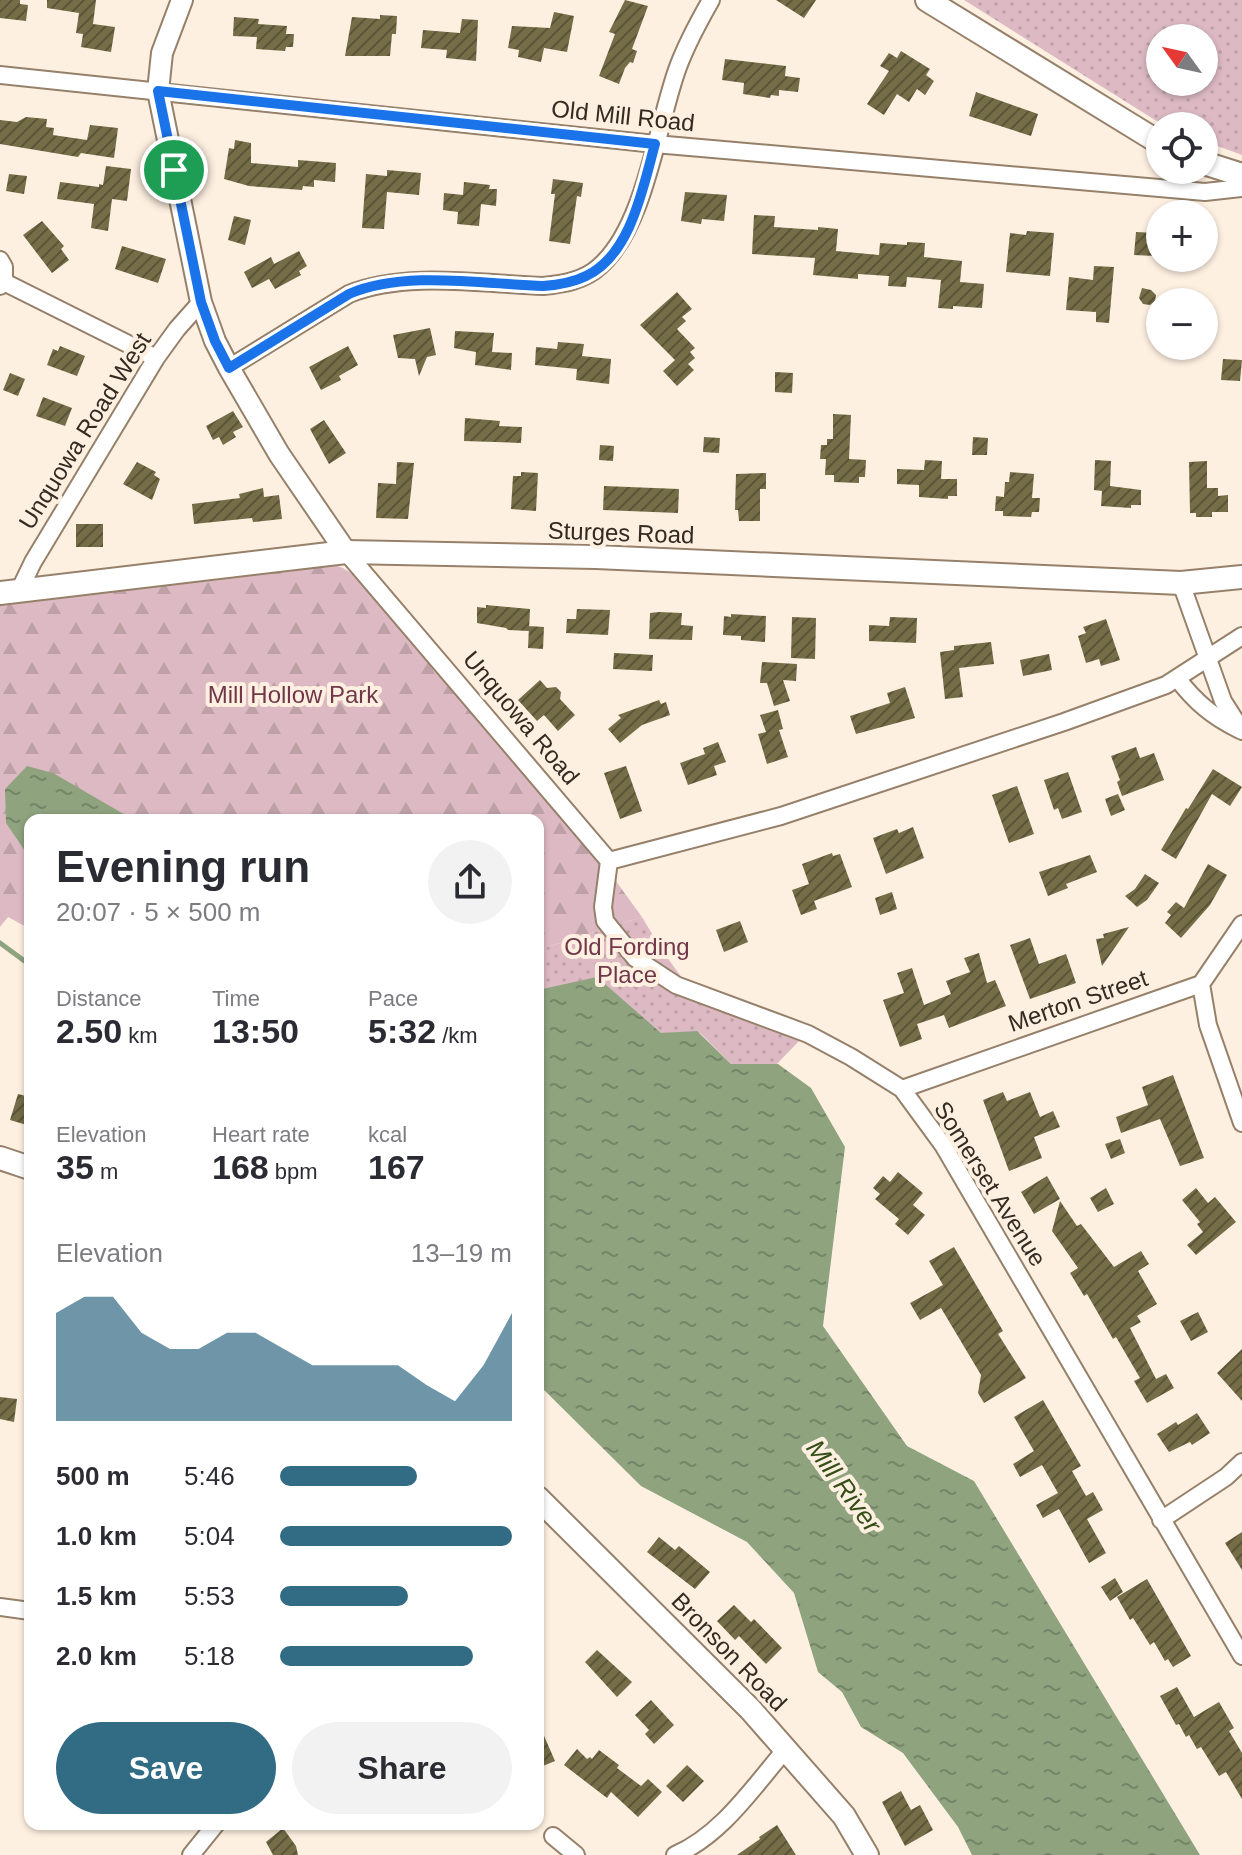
<!DOCTYPE html>
<meta charset="utf-8">
<style>
:root{--surface:#fff;--page:#f2f2f3;--text:#2b2b33;--muted:#7c7c81;--accent:#326b84}
body{margin:0;font-family:Arial,sans-serif;background:var(--page);color:var(--text);height:100vh;display:flex;flex-direction:column;font-size:30px;white-space:nowrap}
*{box-sizing:border-box;margin:0}
p{font-size:26px;color:var(--muted)}
.icon{flex:none;width:44px;height:44px;fill:none;stroke:currentColor;stroke-width:2;stroke-linecap:round;stroke-linejoin:round}
.map{position:relative;flex:1;overflow:hidden}
.drawer{position:absolute;left:24px;top:814px;width:520px;height:1016px;display:flex;flex-direction:column;background:var(--surface);border-radius:16px;box-shadow:0 2px 6px #0004}
.drawer>*{flex:none}
.needle{width:52px;rotate:303deg}
.tools{position:absolute;left:1146px;top:24px;display:grid;gap:16px}
.tools a{display:grid;place-items:center;width:72px;height:72px;border-radius:50%;background:var(--surface);box-shadow:0 2px 6px #0004;font-size:40px}
.pin{position:absolute;display:grid;place-items:center;width:68px;height:68px;color:#fff;margin:-34px;border:4px solid #fff;border-radius:50%;box-shadow:0 2px 8px #0007}
.round{display:grid;place-items:center;flex:none;width:84px;height:84px;border-radius:42px;background:var(--page)}
.head{display:flex;align-items:center;justify-content:space-between;height:136px;padding:0 32px}
h1{font-size:44px;font-weight:700;line-height:60px}
.metrics{display:grid;grid-template-columns:repeat(3,1fr);gap:12px;height:136px;padding:8px 32px}
.metrics div{display:grid;align-content:center}
.metrics b{font-size:34px;font-weight:700}
.metrics small{font-size:22px;font-weight:400}
.metrics p{font-size:22px}
.chart{height:224px;padding:16px 32px}
.chart p{display:flex;justify-content:space-between}
.chart svg{width:100%;height:144px;margin-top:8px;fill:var(--accent);opacity:.7}
.primary-button{display:flex;gap:16px;margin-top:auto;padding:16px 32px}
.primary-button a{flex:1;height:92px;border-radius:48px;background:var(--accent);color:#fff;font-size:32px;font-weight:700;line-height:92px;text-align:center}
.primary-button a+a{background:var(--page);color:var(--text)}
ul{padding:0 32px;list-style:none;font-size:26px}
li{display:grid;grid-template-columns:128px 96px 1fr;align-items:center;height:60px}
li i{height:20px;border-radius:10px;background:var(--accent)}
.map>svg:first-child{display:block}
.forest{fill:url(#forest-firs)}
.park{fill:url(#park-dots);fill-rule:evenodd}
.water{fill:url(#water-ripples)}
.lines{fill:none;stroke-linecap:round;stroke-linejoin:round}
.stream{stroke:#8fa37f;stroke-width:5}
.building{fill:url(#building-hatch)}
.minor-casing{stroke:#96806a;stroke-width:20}
.tertiary-casing{stroke:#96806a;stroke-width:24}
.secondary-casing{stroke:#96806a;stroke-width:26}
.minor{stroke:#fff;stroke-width:16}
.tertiary{stroke:#fff;stroke-width:20}
.secondary{stroke:#fff;stroke-width:22}
.route-casing{stroke:#fff;stroke-width:16}
.route{stroke:#1a73e8;stroke-width:10}
.labels{text-anchor:middle;stroke-width:8;stroke-linejoin:round;paint-order:stroke}
.street-label{font-size:24px;fill:#332a21;stroke:#fef0e1}
.park-label{font-size:24px;fill:#72374a;stroke:#fef0e1}
.water-label{font-size:26px;font-style:italic;fill:#344e18;stroke:#fef0e1}
</style>
<div class="map">
<svg width="1242" height="1855" viewBox="0 0 1242 1855">
<defs>
<pattern id="forest-firs" width="22" height="20" patternUnits="userSpaceOnUse" patternTransform="scale(2)"><rect width="22" height="20" fill="#ddbac3"/><path d="M5 1l3.5 6h-7zM16 11l3.5 6h-7z" fill="#bea0a7"/></pattern>
<pattern id="park-dots" width="8" height="8" patternUnits="userSpaceOnUse" patternTransform="scale(2)"><rect width="8" height="8" fill="#ddbac3"/><path d="M2 2h.1M6 6h.1" fill="none" stroke="#bea0a7" stroke-width="1.8" stroke-linecap="round"/></pattern>
<pattern id="water-ripples" width="26" height="14" patternUnits="userSpaceOnUse" patternTransform="scale(2)"><rect width="26" height="14" fill="#8fa37f"/><path d="M2 4q2-2 4 0t4 0M15 11q2-2 4 0t4 0" fill="none" stroke="#758568"/></pattern>
<pattern id="building-hatch" width="6" height="6" patternUnits="userSpaceOnUse" patternTransform="scale(2)"><rect width="6" height="6" fill="#746d47"/><path d="M-1 1l2-2M0 6l6-6M5 7l2-2" fill="none" stroke="#5b5538"/></pattern>
</defs>
<rect width="100%" height="100%" fill="#fef0e1"/>
<path class="forest" d="M334,565L343,568L359,578L595,842L618,884L642,917L538,950V820H30V929L8,917L0,927V606L148,583Z"/>
<path class="park" d="M964,0H1242V155L1204,141V126H1169L1155,120ZM1160,38H1204V82H1160Z
M642,917L661,949L696,997L799,1041L774,1067L731,1064L700,1033L658,1034L538,990V950Z"/>
<path class="water" d="M27,766L53,773L134,820H30V853L25,851L6,823L5,789Z
M597,977L661,1033L697,1031L731,1064H778L811,1088L845,1147L823,1326L907,1446L974,1481L1200,1855H972L958,1827L903,1753L861,1727L842,1692L818,1672L794,1593L747,1542L641,1486L538,1384V990Z"/>
<g class="lines">
<path class="stream" d="M0,943L30,965"/>
</g>
<path class="building" d="M0,0H20V4L28,5L26,21L0,18Z
M47,0H96L93,24L115,27L111,52L81,47L83,34L76,33L79,13L47,8Z
M625,0L648,6L632,49L637,51L633,63L630,62L625,68L619,84L599,76L615,34L609,32Z
M776,0H816L804,18Z
M554,12L574,16L567,52L544,48L541,62L518,57L519,50L508,48L512,26L550,28Z
M380,15L397,16L396,34H392L390,56H345L352,17L380,19Z
M234,17L259,19L258,24L287,26L286,34H294L293,47H286L285,51L256,49L257,37L233,36Z
M462,19L478,20L476,61L446,58L447,50L421,48L423,30L460,33Z
M901,51L930,69L926,75L934,81L925,95L917,89L909,102L897,94L884,115L867,104L889,71L880,66L889,53L897,58Z
M725,59L786,66L785,76L800,78L798,92L779,90V96L771,95L770,98L743,94L744,83L722,80Z
M976,92L1038,114L1031,136L969,116Z
M26,117L47,119L46,127L54,128L53,135L87,140L90,125L118,128L114,158L81,153L78,157L0,144V120L17,122Z
M235,140L251,143V163L298,167V160L336,163L335,182L314,180V187L303,186L302,190L249,186L224,179L229,148L234,149Z
M106,166L131,169L127,201L112,199L108,231L91,228L94,204L57,199L60,182L99,187V184L103,185Z
M387,170L421,173L419,195L387,192L384,229L362,228L366,174L387,176Z
M9,174L27,176L24,194L6,191Z
M553,179L583,183L581,197L577,196L570,244L549,241L555,194H551Z
M464,182L490,185L489,189H497L496,206L481,204L479,226L457,224L458,212L443,210L444,193L463,195Z
M685,192L727,195L724,221L702,219L701,224L681,221Z
M754,215L775,216L774,227L818,230V227L838,229L836,251L879,255L880,243L907,245V242L925,243L924,257L962,261L960,282L984,284L982,308L953,306V309L938,308L941,280L907,277L906,287L888,286L889,276L858,274V279L813,275L815,258L752,254Z
M234,216L251,220L245,245L228,240Z
M42,221L64,246L61,249L69,260L52,273L23,235Z
M1027,231L1054,233L1050,276L1006,272L1010,233L1026,235Z
M1136,232L1157,233L1156,256L1134,255Z
M122,246L166,259L158,283L115,269Z
M299,251L307,266L299,271L301,275L275,289L269,279L252,288L244,272L271,257L274,264Z
M1094,266L1114,267L1109,323L1096,322V312L1066,310L1069,277L1093,280Z
M1142,288L1151,290L1156,295L1155,301L1150,305L1143,304L1139,298Z
M677,292L692,309L682,317L686,321L677,329L695,348L690,352L695,358L688,364L694,370L677,386L663,371L675,360L640,325Z
M430,328L436,355L427,357L419,376L415,359L398,358L393,335Z
M455,331L494,333L492,352L512,353L511,370L475,365L476,352L454,348Z
M558,342L584,344L582,356L611,359L609,384L576,380L577,369L535,365L536,347L557,349Z
M60,346L85,356L77,376L47,365L53,349L58,351Z
M348,346L358,365L339,376L341,380L321,390L309,367Z
M1223,359L1242,360L1240,381L1221,380Z
M775,372L793,373L792,393L775,392Z
M10,373L25,379L18,396L3,390Z
M43,397L72,408L65,426L36,416Z
M233,411L243,427L233,432L236,437L223,445L219,437L213,440L206,426Z
M833,414L851,415L849,459L866,460L865,477H859V483L834,482V475H825L826,459H820L821,445H827V439H833Z
M465,418L500,421L499,426L522,427L521,443L464,441Z
M324,420L346,453L329,464L310,429Z
M704,437L720,438L719,453L703,452Z
M973,437L988,438L987,455H972Z
M600,445L614,446L613,461L599,460Z
M925,460L942,461L941,479H957V496H948V499L919,497V485L897,484V469L924,470Z
M1095,460L1111,461L1110,486L1141,490V505H1131V508L1101,506L1102,491L1094,490Z
M1207,461V488H1218V496L1228,495V512H1212V517H1196V513H1190L1189,462Z
M137,462L156,472L154,475L160,479L152,500L123,484Z
M397,462L414,463L408,519L376,518L378,483L396,484Z
M521,472L538,473L536,511L511,509L513,476H521Z
M1010,472L1034,474L1032,498H1040L1039,512H1032L1031,517L1003,516V511H995L996,496L1004,497L1005,482H1009Z
M766,473V489H760V521H739L738,510H735L736,474Z
M604,486L679,489L678,513L603,510Z
M263,488L264,497L279,495L282,519L253,522L252,518L194,524L192,504L240,498L239,494Z
M76,524H103V547H76Z
M486,605L530,609L529,631L508,630L506,628L477,623V607L486,608Z
M577,609L610,610L608,635L566,633L567,619H576Z
M659,612L682,613L681,625L693,626L692,640L649,639L650,613Z
M731,614L766,616L765,642L741,640V636L723,635L724,616L731,617Z
M792,617L816,618L815,659L791,658Z
M890,617L917,618L916,643L869,641V625L889,626Z
M1106,619L1120,660L1101,666L1099,659L1086,663L1078,636L1086,633L1083,627Z
M529,626L544,627L543,649L528,648Z
M991,642L994,664L959,668L963,697L945,699L940,652L954,650V646Z
M614,653L653,655L652,671L613,669Z
M1049,654L1052,670L1023,676L1020,660Z
M762,662L797,664L796,681L783,680L790,701L774,706L767,683H760Z
M540,680L547,688L556,687L561,692L560,699L575,715L558,731L544,715L537,721L518,700Z
M905,687L915,718L856,734L850,716L890,703L887,693Z
M659,700L661,704L666,702L670,715L642,725L620,743L608,729L621,718L618,715Z
M778,710L783,729L779,730L788,757L767,764L758,734L766,732L760,715Z
M718,742L726,762L714,766L717,775L688,785L680,763L705,754L703,748Z
M1136,747L1140,758L1154,753L1164,780L1122,796L1117,782L1120,780L1111,756Z
M626,766L642,811L620,819L604,773Z
M1213,769L1242,787L1230,806L1212,794L1176,859L1161,850L1186,808L1188,809Z
M1068,772L1082,812L1062,819L1058,808L1054,810L1044,780Z
M1017,786L1034,834L1009,843L992,795Z
M1118,794L1125,810L1111,816L1105,799Z
M913,827L924,858L886,874L873,838L897,829L899,833Z
M832,853L833,856L840,854L852,887L814,901L817,909L801,915L792,890L809,884L802,864Z
M1090,855L1097,872L1066,884L1068,888L1048,896L1039,872Z
M1208,864L1227,875L1210,905L1181,938L1165,923L1171,915L1167,912L1176,902L1184,908Z
M1145,874L1159,883L1147,900L1137,907L1125,896L1135,889Z
M892,892L897,909L880,915L875,898Z
M740,921L748,942L724,952L716,930Z
M1129,927L1116,946L1102,966L1096,939L1104,938L1103,934Z
M1030,938L1039,964L1066,954L1076,983L1030,999L1010,945Z
M979,953L987,983L995,980L1006,1006L949,1028L944,1015L917,1024L922,1039L900,1047L883,1000L904,993L897,973L912,968L924,1005L951,994L946,981L970,972L964,958Z
M1173,1075L1204,1158L1180,1166L1160,1119L1121,1133L1116,1117L1148,1105L1142,1087Z
M1003,1092L1007,1101L1030,1092L1040,1117L1053,1111L1060,1127L1034,1137L1042,1158L1009,1171L983,1100Z
M18,1094L30,1097V1126L10,1120Z
M1120,1139L1125,1153L1111,1159L1105,1144Z
M898,1172L923,1193L913,1205L925,1215L908,1235L895,1224L899,1219L875,1199L880,1194L873,1188L883,1176L890,1182Z
M1047,1176L1060,1199L1034,1214L1021,1192Z
M1106,1188L1114,1204L1098,1212L1090,1198Z
M1196,1188L1208,1203L1215,1197L1236,1222L1196,1255L1187,1245L1203,1232L1197,1224L1200,1222L1182,1200Z
M1060,1201L1077,1226L1081,1224L1114,1267L1141,1251L1149,1264L1138,1271L1157,1304L1137,1316L1141,1322L1130,1328L1156,1379L1166,1374L1174,1388L1147,1403L1134,1381L1140,1378L1116,1337L1113,1339L1087,1294L1084,1296L1070,1273L1078,1268L1052,1231Z
M954,1247L1003,1331L998,1334L1026,1378L984,1403L978,1393L981,1375L941,1308L920,1320L910,1303L943,1285L929,1261Z
M1198,1312L1208,1332L1191,1341L1180,1321Z
M1242,1349V1401L1217,1373Z
M0,1397L17,1399L14,1422L0,1419Z
M1043,1400L1081,1466L1072,1471L1086,1496L1093,1492L1103,1510L1087,1519L1106,1553L1089,1563L1059,1509L1043,1518L1036,1505L1058,1493L1042,1465L1020,1477L1013,1464L1034,1451L1014,1417Z
M1197,1413L1210,1433L1192,1445L1190,1442L1169,1452L1157,1434L1176,1422L1178,1425Z
M1242,1532V1570L1225,1543Z
M659,1537L675,1550L679,1546L710,1572L695,1589L647,1552Z
M1115,1578L1123,1592L1110,1601L1101,1587Z
M1147,1579L1191,1656L1173,1667L1168,1659L1165,1661L1154,1642L1150,1645L1133,1618L1130,1620L1117,1597Z
M734,1605L751,1622L754,1619L782,1648L766,1664L739,1636L735,1640L717,1621Z
M597,1650L632,1682L617,1697L585,1662Z
M1177,1687L1194,1717L1219,1702L1234,1728L1229,1731L1242,1753V1799L1226,1772L1219,1776L1201,1747L1197,1749L1189,1735L1186,1737L1179,1724L1176,1725L1160,1696Z
M651,1700L674,1725L654,1744L645,1734L649,1730L635,1715Z
M538,1722L555,1761L538,1768Z
M577,1749L587,1759L590,1757L592,1759L599,1750L619,1765L617,1768L641,1786L648,1779L662,1792L638,1817L611,1792L607,1798L564,1765Z
M687,1765L704,1781L683,1802L666,1786Z
M901,1791L911,1810L920,1805L933,1830L905,1846L882,1802Z
M777,1825L796,1855H737L760,1839L759,1837Z
M283,1828L296,1846L298,1855H273L266,1842Z"/>
<g class="lines">
<g class="minor-casing">
<path id="minor" d="M0,75L655,144L1205,192L1242,188
M0,260L4,267V282L0,286
M4,282L156,358
M229,368L349,294C405,271 482,284 543,286C563,284 584,281 600,266C646,225 657,124 678,67C687,43 699,21 711,0
M346,552L609,861L781,816L1064,722L1166,685L1242,636
M1181,583L1223,701L1242,731
M19,591L33,562L156,358L177,329L201,302
M1177,678C1195,702 1213,717 1240,730
M609,861L603,907L605,921L635,958L676,985L808,1034L851,1057L902,1089L943,1145L1242,1656
M1201,984L1208,1025L1242,1123
M902,1089L1201,984L1242,924
M1161,1520L1226,1477L1242,1462
M0,1607L30,1611
M553,1836L576,1855
M191,1855L216,1824
M675,1855C722,1835 754,1786 786,1749"/>
</g>
<g class="tertiary-casing">
<path id="tertiary" d="M182,0L162,53L158,91L201,302L215,341L229,368L279,454L346,552"/>
</g>
<g class="secondary-casing">
<path id="secondary" d="M927,0L1160,143
M1204,163L1242,175
M0,593L346,552L596,557L1181,583L1242,577
M0,1158L30,1168
M538,1498L750,1709L844,1816L867,1855"/>
</g>
<use href="#minor" class="minor"/>
<use href="#tertiary" class="tertiary"/>
<use href="#secondary" class="secondary"/>
</g>
<g class="lines">
<g class="route-casing">
<path id="route" d="M158,91L655,144C643,187 631,255 586,276C572,283 558,285 543,286C483,284 404,270 349,294L229,368L215,341L201,302Z"/>
</g>
<use href="#route" class="route"/>
</g>
<g class="labels">
<g class="street-label">
<text transform="translate(623 116) rotate(6)" y="8">Old Mill Road</text>
<text transform="translate(85 431) rotate(-58)" y="8">Unquowa Road West</text>
<text transform="translate(621 533) rotate(2)" y="8">Sturges Road</text>
<text transform="translate(521 718) rotate(50)" y="8">Unquowa Road</text>
<text transform="translate(1078 1001) rotate(-19)" y="8">Merton Street</text>
<text transform="translate(990 1184) rotate(58)" y="8">Somerset Avenue</text>
<text transform="translate(729 1652) rotate(46)" y="8">Bronson Road</text>
</g>
<g class="park-label">
<text x="293" y="703">Mill Hollow Park</text>
<text x="627" y="955">Old Fording<tspan x="627" dy="28">Place</tspan></text>
</g>
<g class="water-label">
<text transform="translate(844 1486) rotate(54)" y="9">Mill River</text>
</g>
</g>
</svg>
<div class="tools">
<a><svg class="needle" viewBox="-14 -14 28 28"><path d="M0-13l5 13h-10z" fill="#e53935"/><path d="M0 13l5-13h-10z" fill="#7c7c81"/></svg></a>
<a><svg class="icon" aria-label="locate" viewBox="0 0 24 24"><circle cx="12" cy="12" r="6"/><path d="M12 2v4M12 18v4M2 12h4M18 12h4"/></svg></a>
<a>+</a>
<a>−</a>
</div>
<div class="pin" style="left:174px;top:170px;background:#1e9e55"><svg class="icon" aria-label="arrive" viewBox="0 0 24 24"><path d="M6 21V4h12l-3 4 3 4H6"/></svg></div>
<section class="drawer">
<div class="head"><div><h1>Evening run</h1><p>20:07 · 5 × 500 m</p></div><a class="round"><svg class="icon" aria-label="share" viewBox="0 0 24 24"><path d="M12 15V3M7 8l5-5 5 5M5 13v7h14v-7"/></svg></a></div>
<div class="metrics">
<div><p>Distance</p><b>2.50<small> km</small></b></div>
<div><p>Time</p><b>13:50</b></div>
<div><p>Pace</p><b>5:32<small> /km</small></b></div>
</div>
<div class="metrics">
<div><p>Elevation</p><b>35<small> m</small></b></div>
<div><p>Heart rate</p><b>168<small> bpm</small></b></div>
<div><p>kcal</p><b>167</b></div>
</div>
<div class="chart"><p><span>Elevation</span>13–19 m</p>
<svg viewBox="0 0 160 44" preserveAspectRatio="none"><path d="M0 44V11L10 6L20 6L30 17L40 22L50 22L60 17L70 17L80 22L90 27L100 27L110 27L120 27L130 33L140 38L150 27L160 11V44z"/></svg>
</div>
<ul>
<li><b>500 m</b>5:46<i style="width:59%"></i></li>
<li><b>1.0 km</b>5:04<i style="width:100%"></i></li>
<li><b>1.5 km</b>5:53<i style="width:55%"></i></li>
<li><b>2.0 km</b>5:18<i style="width:83%"></i></li>
</ul>
<div class="primary-button"><a>Save</a><a>Share</a></div>
</section>
</div>
